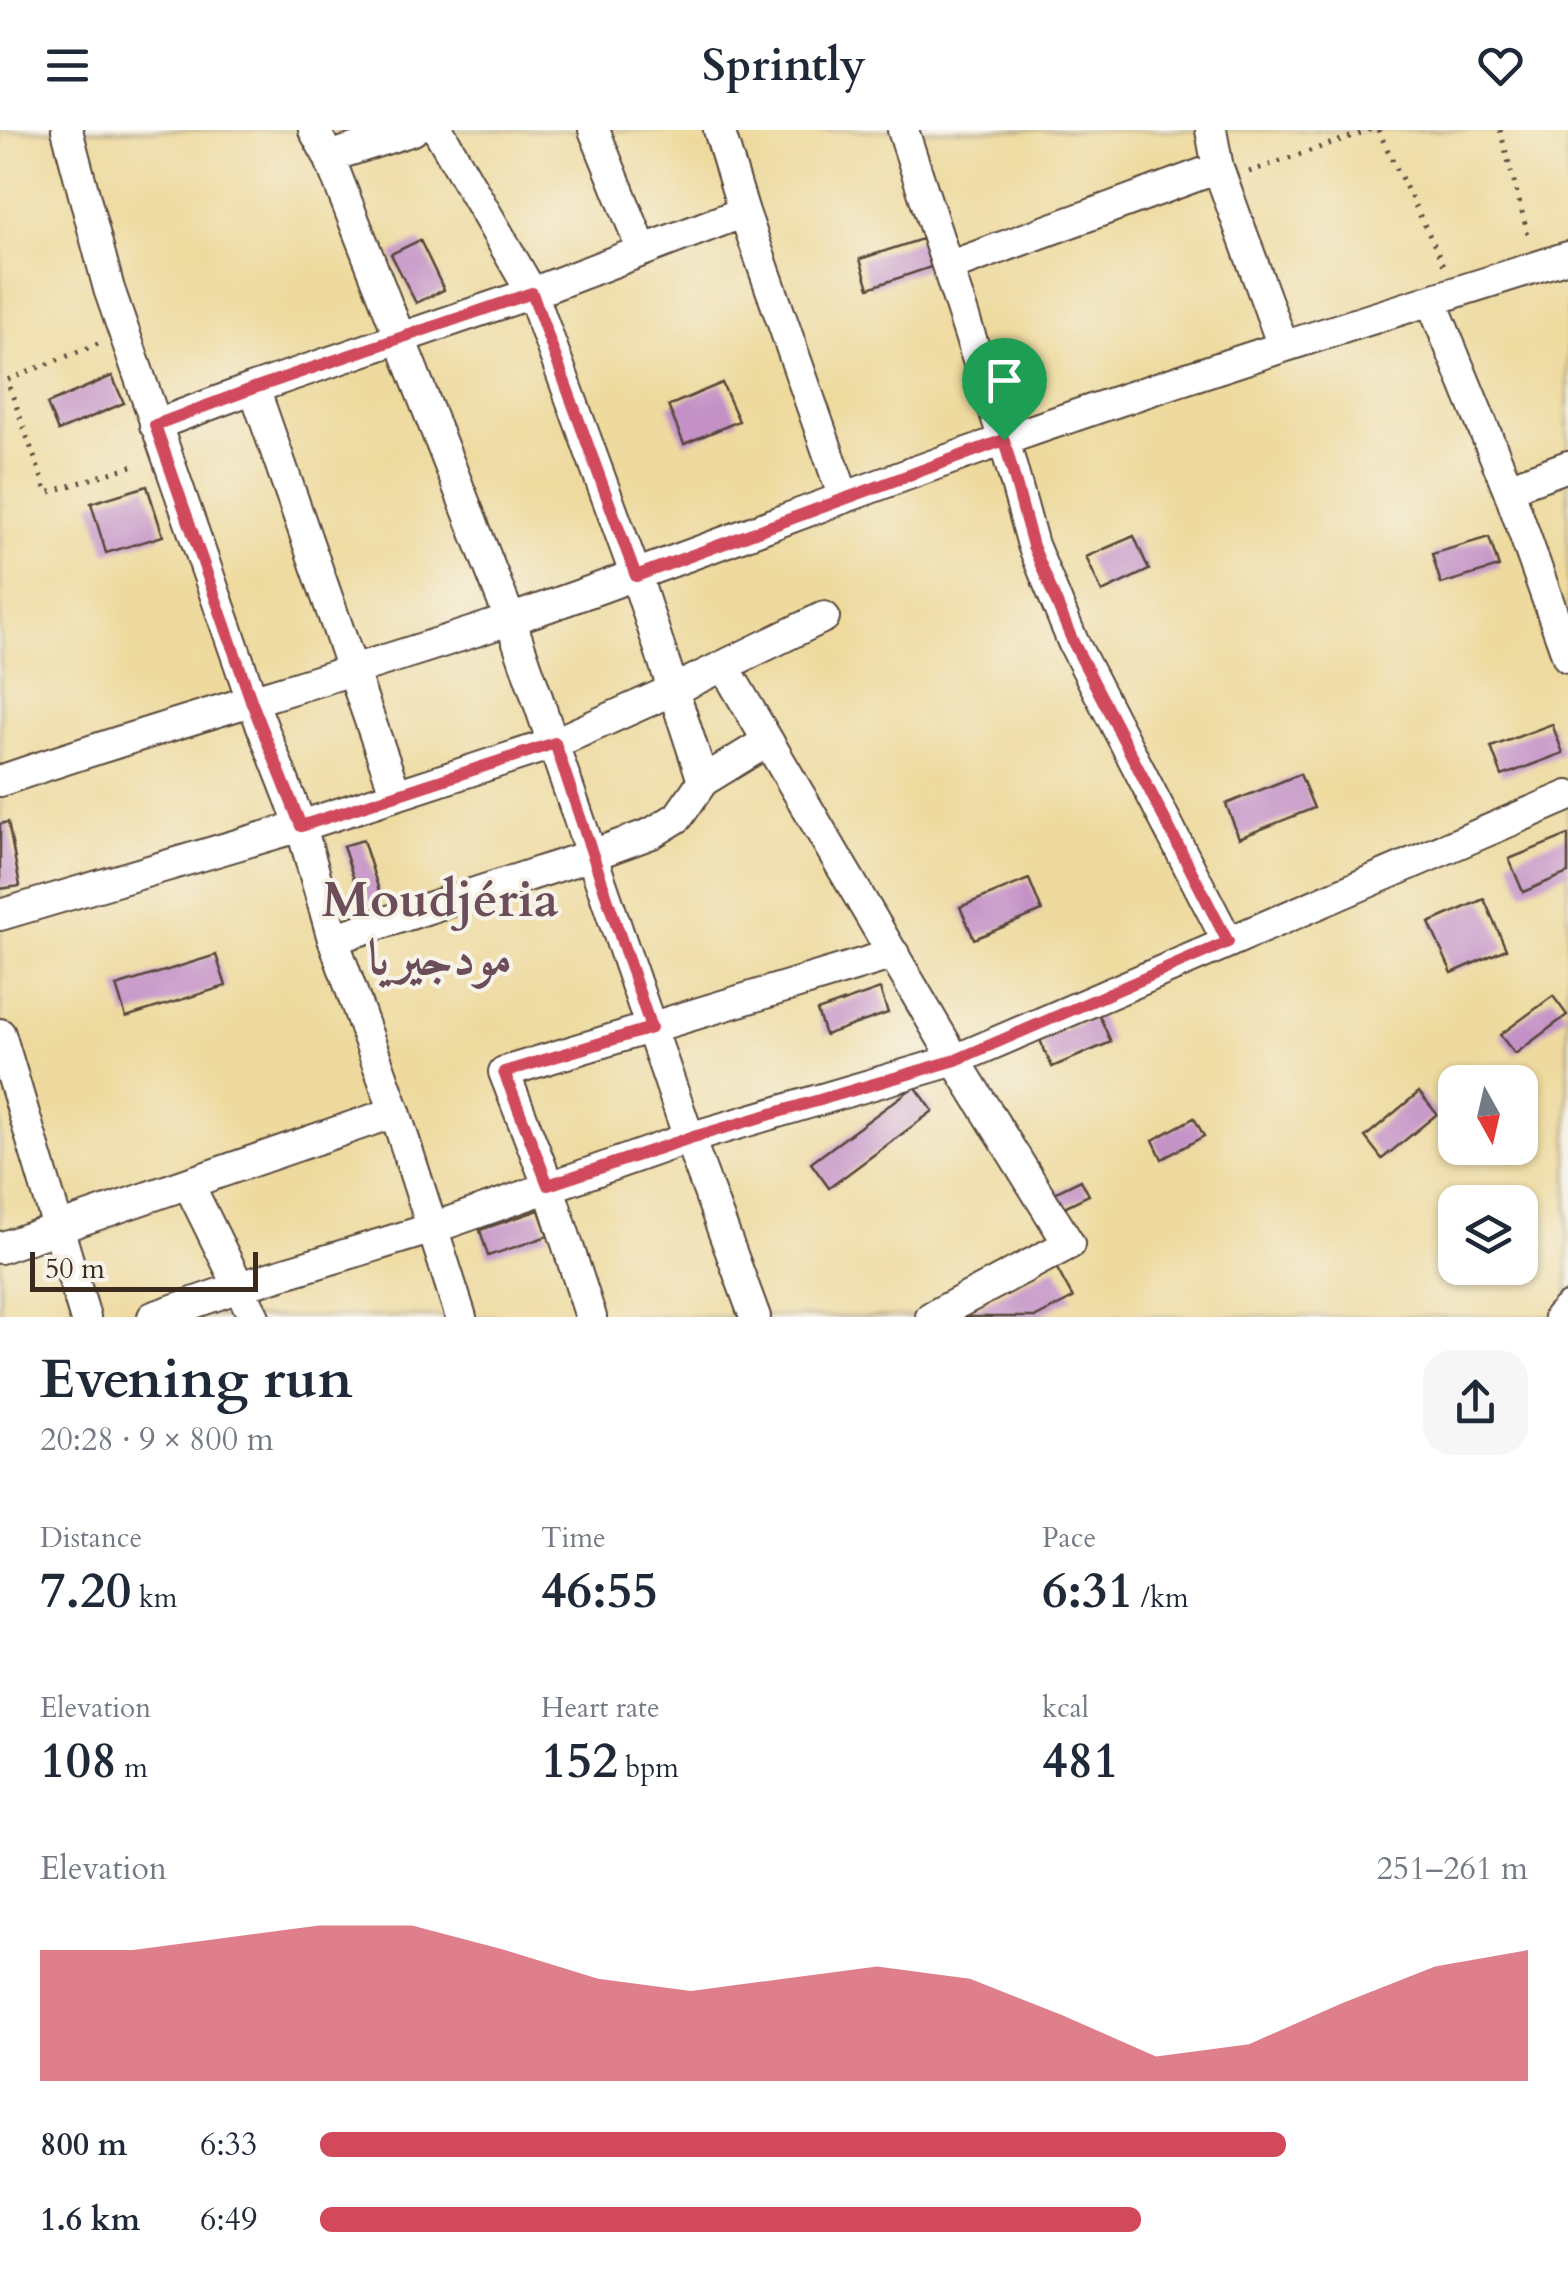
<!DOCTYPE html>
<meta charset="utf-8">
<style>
:root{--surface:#fff;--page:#f6f6f7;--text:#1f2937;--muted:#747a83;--accent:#d1495b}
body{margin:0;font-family:Cardo,Amiri,serif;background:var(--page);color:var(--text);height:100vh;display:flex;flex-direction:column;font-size:38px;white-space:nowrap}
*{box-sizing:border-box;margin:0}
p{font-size:32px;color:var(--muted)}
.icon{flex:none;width:55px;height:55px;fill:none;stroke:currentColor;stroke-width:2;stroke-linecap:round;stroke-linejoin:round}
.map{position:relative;height:1187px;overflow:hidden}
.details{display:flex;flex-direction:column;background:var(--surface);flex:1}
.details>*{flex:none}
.needle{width:65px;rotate:172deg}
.fabs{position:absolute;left:1438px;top:935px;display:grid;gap:20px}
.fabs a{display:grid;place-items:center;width:100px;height:100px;border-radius:20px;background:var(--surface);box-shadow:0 2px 8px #0004;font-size:50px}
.scale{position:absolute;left:30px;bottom:25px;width:228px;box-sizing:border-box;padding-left:10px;border:5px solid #3b2a1e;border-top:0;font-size:28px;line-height:35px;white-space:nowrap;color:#3b2a1e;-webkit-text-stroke:8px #f7f3e8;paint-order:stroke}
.pin{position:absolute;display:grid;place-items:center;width:85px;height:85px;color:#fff;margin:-102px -42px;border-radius:50% 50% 50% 0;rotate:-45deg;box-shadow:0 0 10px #0007}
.pin .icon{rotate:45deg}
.round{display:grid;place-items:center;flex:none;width:105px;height:105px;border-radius:30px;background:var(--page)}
.overview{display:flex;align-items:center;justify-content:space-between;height:170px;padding:0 40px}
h1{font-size:55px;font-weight:600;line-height:75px}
.metrics{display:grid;grid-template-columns:repeat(3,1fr);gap:15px;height:170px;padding:10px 40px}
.metrics div{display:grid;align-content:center}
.metrics b{font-size:50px;font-weight:600}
.metrics small{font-size:28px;font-weight:400}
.metrics p{font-size:28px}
.chart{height:280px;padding:20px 40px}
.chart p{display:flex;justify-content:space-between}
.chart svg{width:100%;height:180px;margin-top:10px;fill:var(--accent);opacity:.7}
ul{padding:0 40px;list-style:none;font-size:32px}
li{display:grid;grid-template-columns:160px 120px 1fr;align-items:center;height:75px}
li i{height:25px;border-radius:12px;background:var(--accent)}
header{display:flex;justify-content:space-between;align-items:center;height:130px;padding:0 40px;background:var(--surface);font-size:45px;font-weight:600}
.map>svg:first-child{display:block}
.sand{fill:#eeda9e;stroke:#94825e;stroke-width:2.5;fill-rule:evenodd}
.building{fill:#c391c6}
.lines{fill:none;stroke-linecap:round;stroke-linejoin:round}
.minor-casing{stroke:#57463a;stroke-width:34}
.path{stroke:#57463a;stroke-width:5;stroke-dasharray:2.5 8;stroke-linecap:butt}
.minor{stroke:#fff;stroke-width:30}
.route-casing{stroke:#fff;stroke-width:20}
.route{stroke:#d1495b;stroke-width:12}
.labels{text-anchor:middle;stroke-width:8;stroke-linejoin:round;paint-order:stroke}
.town-label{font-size:50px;font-weight:bold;fill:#6b4e59;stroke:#f7f3e8}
</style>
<header><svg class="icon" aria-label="menu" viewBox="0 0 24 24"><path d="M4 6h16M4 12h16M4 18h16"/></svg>Sprintly<svg class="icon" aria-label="heart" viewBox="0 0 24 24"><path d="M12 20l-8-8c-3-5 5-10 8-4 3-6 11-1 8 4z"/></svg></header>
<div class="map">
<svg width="1568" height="1187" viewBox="0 0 1568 1187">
<rect width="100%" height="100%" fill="#f7f3e8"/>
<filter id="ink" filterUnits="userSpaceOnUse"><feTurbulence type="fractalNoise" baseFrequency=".01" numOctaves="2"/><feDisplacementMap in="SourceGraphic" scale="20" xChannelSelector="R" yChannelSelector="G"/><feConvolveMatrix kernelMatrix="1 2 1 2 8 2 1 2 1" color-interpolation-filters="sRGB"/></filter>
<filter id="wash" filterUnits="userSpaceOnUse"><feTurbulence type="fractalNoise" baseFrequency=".0048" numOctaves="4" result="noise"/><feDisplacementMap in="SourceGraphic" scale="40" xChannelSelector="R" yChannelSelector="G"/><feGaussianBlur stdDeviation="2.25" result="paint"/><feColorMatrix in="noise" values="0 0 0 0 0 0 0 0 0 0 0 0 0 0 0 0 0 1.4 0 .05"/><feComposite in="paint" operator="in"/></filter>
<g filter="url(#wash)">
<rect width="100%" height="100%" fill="#f6e8d6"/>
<path class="sand" d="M0,0H1568V1187H0ZM1455,952H1520V1018H1455ZM1455,1072H1520V1138H1455Z"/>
<g id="blocks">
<path class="building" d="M922,109L931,137L869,158L860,129Z
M420,110L444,160L416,173L391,124Z
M112,246L124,273L58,301L47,274Z
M722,253L739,291L684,314L668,276Z
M147,356L163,406L106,423L91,373Z
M1134,406L1149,440L1102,462L1086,427Z
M1489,407L1499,437L1441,454L1432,424Z
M1552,594L1563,623L1502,646L1491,617Z
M1300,644L1314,678L1239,708L1226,674Z
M8,692L20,756L0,759V694Z
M1568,705V743L1523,762L1509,729Z
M363,710L382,770L363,777L343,716Z
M1029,749L1042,781L974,809L960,777Z
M1484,769L1506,819L1452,843L1429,793Z
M216,825L226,856L126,887L116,856Z
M880,859L888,883L825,905L817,881Z
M1553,866L1567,885L1515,924L1500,905Z
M1099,885L1111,912L1052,937L1040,910Z
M915,956L933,981L829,1058L811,1033Z
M1419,962L1437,984L1382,1029L1365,1007Z
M1194,988L1204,1006L1162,1029L1153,1010Z
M1081,1050L1089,1065L1062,1078L1054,1063Z
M539,1080L548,1106L488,1126L480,1100Z
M1056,1137L1073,1168L1036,1187H957Z"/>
</g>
</g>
<g filter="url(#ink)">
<use href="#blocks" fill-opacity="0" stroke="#57463a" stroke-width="2.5"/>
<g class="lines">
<g class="minor-casing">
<path id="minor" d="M67,0L109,159L253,573L301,696L333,809L395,982L461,1187
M314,0L329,27L510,489L689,1008L755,1187
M438,0L532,163L636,446L703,651
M594,0L642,119
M719,0L744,82L844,368
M903,0L1004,310L1033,415L1073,512L1228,812
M1211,0L1218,38L1283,216
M329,27L413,0
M948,137L1218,38
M1431,170L1508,358L1568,527
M254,258L396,665
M155,295L254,258L532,163L744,82
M1508,358L1568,336
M724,536L955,930L1069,1114L931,1187
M0,651C170,592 344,546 515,488C680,431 842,366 1007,309C1193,244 1380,186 1568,127
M0,785L301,696L555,613L684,555L824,487
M333,809L592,725L652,703L678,687L703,651L768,611
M0,904L85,1187
M189,1055L254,1187
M0,1118L395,982
M153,1187L239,1157L430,1099L689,1008L955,930L1568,666
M591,1187L548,1055L504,942L894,824
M1559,1187L1568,1178"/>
</g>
<path class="path" d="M1378,0L1445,137
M1500,0L1529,108
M1249,42L1370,0
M98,214L7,250L47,363L138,334"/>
<use href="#minor" class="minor"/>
</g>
</g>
<g class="lines" filter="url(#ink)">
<g class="route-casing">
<path id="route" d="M532,163L636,446L1004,310L1033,416L1073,512L1228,812L956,930L690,1008L548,1055L504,942L651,898L555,613L301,696L252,573L155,295L254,258Z"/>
</g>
<use href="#route" class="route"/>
</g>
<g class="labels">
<g class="town-label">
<text x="440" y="786">Moudjéria<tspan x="440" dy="58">مودجيريا</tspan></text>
</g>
</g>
</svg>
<div class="fabs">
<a><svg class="needle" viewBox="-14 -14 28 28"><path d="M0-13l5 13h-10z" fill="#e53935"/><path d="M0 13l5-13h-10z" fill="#747a83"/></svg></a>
<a><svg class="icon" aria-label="layers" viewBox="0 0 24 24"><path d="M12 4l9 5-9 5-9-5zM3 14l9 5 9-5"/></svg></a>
</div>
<div class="scale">50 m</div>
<div class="pin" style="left:1004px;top:310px;background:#1e9e55"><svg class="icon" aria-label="arrive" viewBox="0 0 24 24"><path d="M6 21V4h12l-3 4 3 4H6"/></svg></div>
</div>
<section class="details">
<div class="overview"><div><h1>Evening run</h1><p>20:28 · 9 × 800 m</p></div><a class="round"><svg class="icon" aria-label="share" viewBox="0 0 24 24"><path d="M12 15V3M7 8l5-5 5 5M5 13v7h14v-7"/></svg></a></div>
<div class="metrics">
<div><p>Distance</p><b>7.20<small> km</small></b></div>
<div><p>Time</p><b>46:55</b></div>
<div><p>Pace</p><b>6:31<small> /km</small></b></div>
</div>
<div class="metrics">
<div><p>Elevation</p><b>108<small> m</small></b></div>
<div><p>Heart rate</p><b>152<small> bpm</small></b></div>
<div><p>kcal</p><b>481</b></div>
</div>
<div class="chart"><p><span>Elevation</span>251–261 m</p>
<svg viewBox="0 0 160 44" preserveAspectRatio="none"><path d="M0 44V12L10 12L20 9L30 6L40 6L50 12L60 19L70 22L80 19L90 16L100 19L110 28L120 38L130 35L140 25L150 16L160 12V44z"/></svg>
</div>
<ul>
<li><b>800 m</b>6:33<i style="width:80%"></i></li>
<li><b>1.6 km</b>6:49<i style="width:68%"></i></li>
</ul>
</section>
